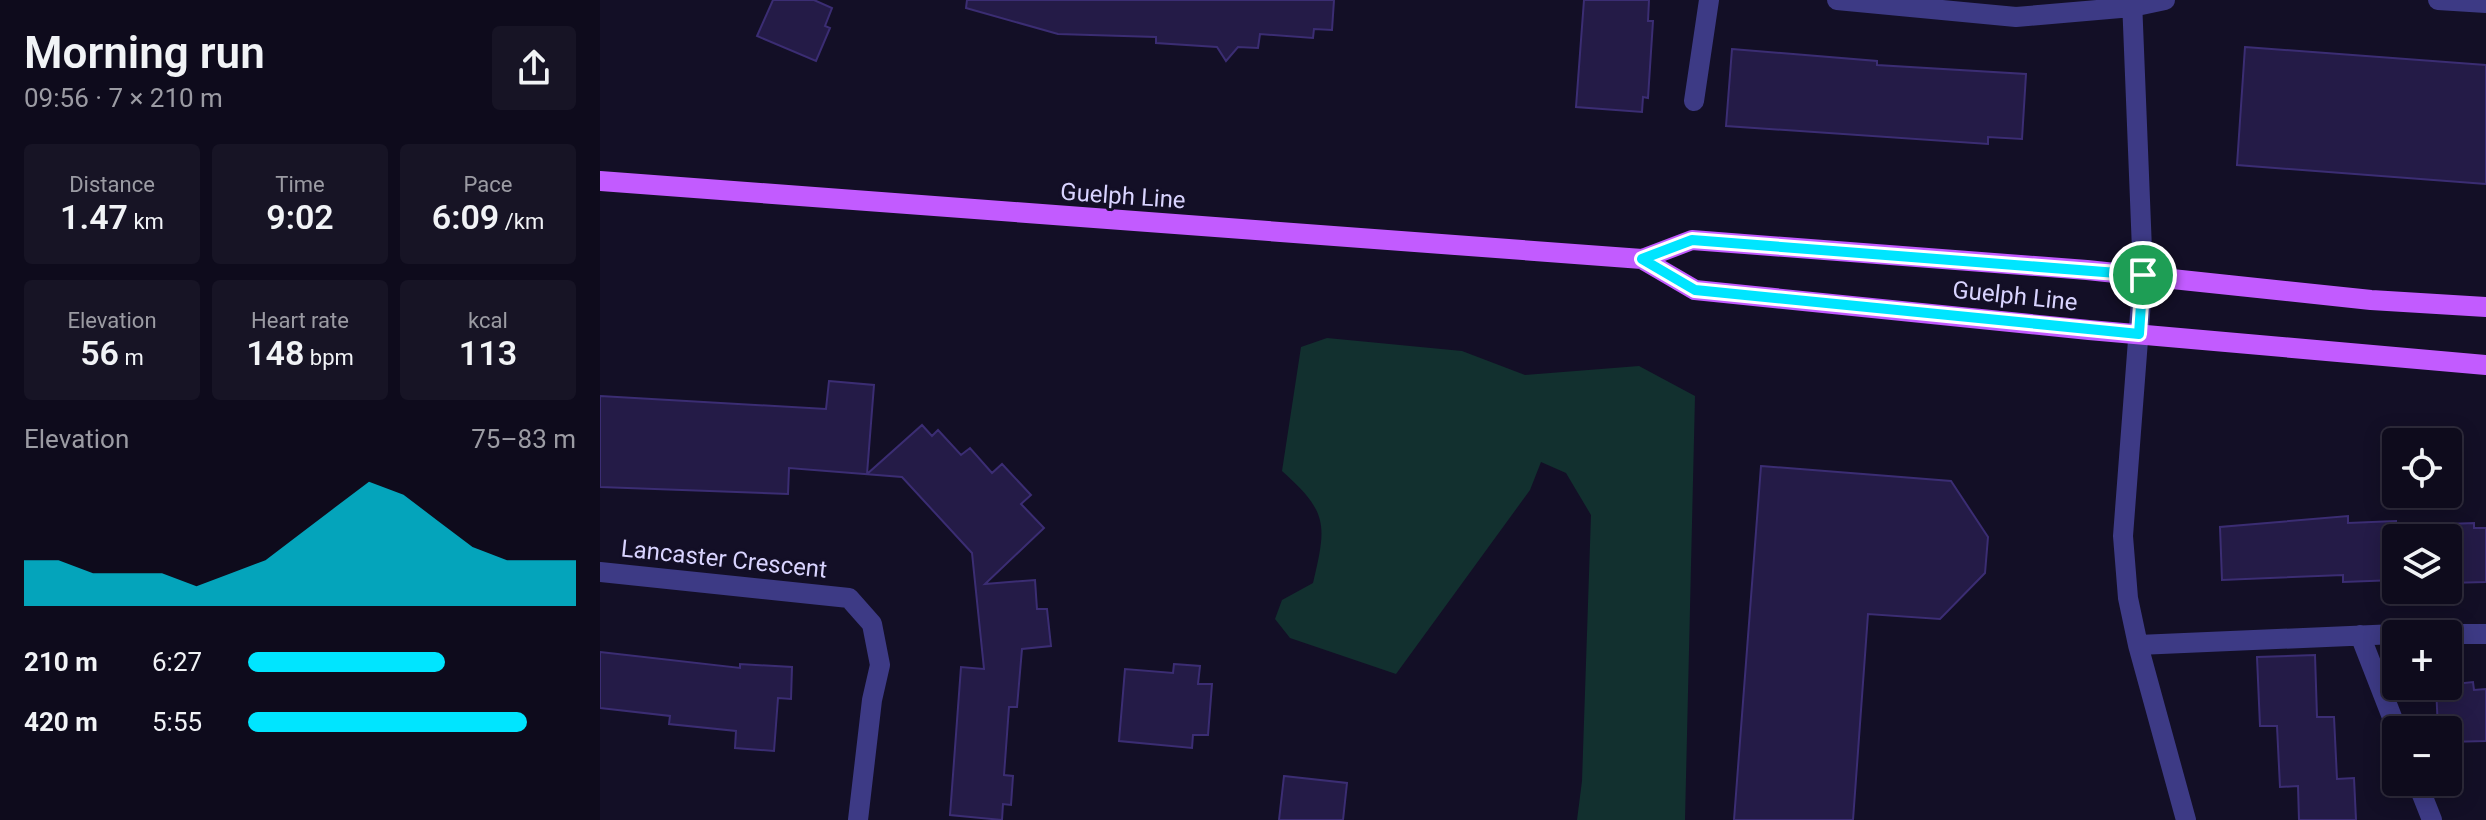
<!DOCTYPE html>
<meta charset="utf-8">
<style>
:root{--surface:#0e0b1c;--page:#171425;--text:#f1f3f6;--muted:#9b9ba3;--line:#2e2b3b;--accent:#00e5ff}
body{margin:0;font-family:Roboto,sans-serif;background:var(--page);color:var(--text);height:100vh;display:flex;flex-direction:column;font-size:30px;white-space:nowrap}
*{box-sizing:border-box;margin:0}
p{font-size:26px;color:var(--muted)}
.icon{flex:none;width:44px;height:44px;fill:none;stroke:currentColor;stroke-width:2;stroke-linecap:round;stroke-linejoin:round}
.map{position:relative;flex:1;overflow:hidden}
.sheet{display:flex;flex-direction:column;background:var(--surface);width:600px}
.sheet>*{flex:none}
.tools{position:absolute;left:1782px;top:428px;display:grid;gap:16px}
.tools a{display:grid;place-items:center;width:80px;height:80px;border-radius:8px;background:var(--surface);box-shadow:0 4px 20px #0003,0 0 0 2px var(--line);font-size:40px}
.pin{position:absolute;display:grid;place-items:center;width:68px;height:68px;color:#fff;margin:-34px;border:4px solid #fff;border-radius:50%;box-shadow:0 2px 8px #0007}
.round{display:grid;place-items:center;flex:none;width:84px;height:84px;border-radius:8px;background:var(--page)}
.summary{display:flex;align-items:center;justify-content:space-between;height:136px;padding:0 24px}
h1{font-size:44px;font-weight:600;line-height:60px}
.metrics{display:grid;grid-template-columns:repeat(3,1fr);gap:12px;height:136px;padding:8px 24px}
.metrics div{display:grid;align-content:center;border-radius:8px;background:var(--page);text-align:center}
.metrics b{font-size:34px;font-weight:600}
.metrics small{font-size:22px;font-weight:400}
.metrics p{font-size:22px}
.chart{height:224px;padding:16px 24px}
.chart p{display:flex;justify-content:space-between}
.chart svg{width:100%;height:144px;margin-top:8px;fill:var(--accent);opacity:.7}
ul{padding:0 24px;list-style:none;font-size:26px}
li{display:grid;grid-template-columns:128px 96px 1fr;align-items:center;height:60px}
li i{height:20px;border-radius:10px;background:var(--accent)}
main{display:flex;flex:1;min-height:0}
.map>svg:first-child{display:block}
.green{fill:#12302f}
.building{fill:#241b47;stroke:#3b2d73;stroke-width:2}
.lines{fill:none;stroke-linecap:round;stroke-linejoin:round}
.minor{stroke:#3d3a85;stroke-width:20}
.major{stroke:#c25bff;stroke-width:20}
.route-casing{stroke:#fff;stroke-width:16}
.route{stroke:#00e5ff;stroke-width:10}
.labels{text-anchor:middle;stroke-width:6;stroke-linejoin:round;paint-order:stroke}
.street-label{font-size:24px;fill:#d9d4ff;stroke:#130f26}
</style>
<main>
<section class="sheet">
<div class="summary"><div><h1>Morning run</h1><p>09:56 · 7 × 210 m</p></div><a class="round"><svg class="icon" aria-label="share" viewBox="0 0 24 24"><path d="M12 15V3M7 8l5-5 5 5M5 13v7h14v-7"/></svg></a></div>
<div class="metrics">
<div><p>Distance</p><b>1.47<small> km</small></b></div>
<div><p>Time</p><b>9:02</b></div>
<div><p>Pace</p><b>6:09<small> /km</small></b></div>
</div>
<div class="metrics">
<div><p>Elevation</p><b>56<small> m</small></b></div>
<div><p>Heart rate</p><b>148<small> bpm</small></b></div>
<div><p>kcal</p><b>113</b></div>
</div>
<div class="chart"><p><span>Elevation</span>75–83 m</p>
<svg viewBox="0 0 160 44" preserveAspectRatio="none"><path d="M0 44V30L10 30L20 34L30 34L40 34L50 38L60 34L70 30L80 22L90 14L100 6L110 10L120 18L130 26L140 30L150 30L160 30V44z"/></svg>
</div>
<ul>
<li><b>210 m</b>6:27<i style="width:60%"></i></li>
<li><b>420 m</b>5:55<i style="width:85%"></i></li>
</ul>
</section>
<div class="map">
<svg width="1886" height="820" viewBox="0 0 1886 820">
<rect width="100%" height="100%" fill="#130f26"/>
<path class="green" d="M727,338L862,351L925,375L1039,366L1095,396L1085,820H977L982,781L991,515L966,473L941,462L930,490L796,674L690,638L675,619L682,600L713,583C727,524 728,512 682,471L701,347Z"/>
<path class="building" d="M173,0H214L232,8L225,26L230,28L216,61L157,36Z
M367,0H734L732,30L714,29L713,38L660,34L658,48L638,47L626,61L617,47L556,43V37L458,34L366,8Z
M984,0H1049L1048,21H1053L1048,98L1043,97L1042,112L976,107Z
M1645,47L1886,65V184L1637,165Z
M1132,49L1277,61V65L1426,74L1422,139L1388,137V144L1126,126Z
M229,381L274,385L267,474L322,425L332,436L338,430L361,455L370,448L392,473L402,464L431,495L421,504L444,528L385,584L435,580L437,609H447L451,646L422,649L417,707H409L404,775L413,776L411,805L403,804L402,820L350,815L361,667L384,669L372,553L302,477L189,468L188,494L0,487V396L226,409Z
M1161,466L1351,481L1388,537L1385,573L1340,619L1268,614L1253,820H1134Z
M1748,516V523L1796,521V580L1743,582V575L1622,580L1620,527Z
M1874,523V528H1886V582L1848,583V524Z
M0,652L140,668V664L192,667L191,699L178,698L174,751L135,748L136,731L69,724L70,716L0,708Z
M1715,655L1717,717H1734L1737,779L1754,778L1756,820H1699L1698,786L1680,787L1677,726H1660L1657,657Z
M574,664L600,666L598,684H612L608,735H593L592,748L519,741L525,669L573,673Z
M1873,682L1874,690L1886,689V741L1848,742V730H1838L1836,686Z
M684,776L747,783L743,820H679Z"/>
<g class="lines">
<path class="minor" d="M1237,0L1416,17L1532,7L1565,0
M1532,0L1543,275L1523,536L1528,598L1538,645L1586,820
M1838,0L1886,3
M1094,101L1109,0
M0,572L249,598L272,624L280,665L272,700L258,820
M1848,634H1886
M1760,635L1797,730
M1538,645L1796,634
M1817,782L1832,820"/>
<path class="major" d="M0,181L1042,259L1092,240L1487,270L1771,300L1886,307
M1042,259L1095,290L1489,330L1886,365"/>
</g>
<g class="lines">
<g class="route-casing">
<path id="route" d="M1092,240L1543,275L1539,334L1095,290L1042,259Z"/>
</g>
<use href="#route" class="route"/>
</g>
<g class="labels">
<g class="street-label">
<text transform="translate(523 196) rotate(4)" y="8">Guelph Line</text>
<text transform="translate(1415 296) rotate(6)" y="8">Guelph Line</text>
<text transform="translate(124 559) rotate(6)" y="8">Lancaster Crescent</text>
</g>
</g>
</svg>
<div class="tools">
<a><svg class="icon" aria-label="locate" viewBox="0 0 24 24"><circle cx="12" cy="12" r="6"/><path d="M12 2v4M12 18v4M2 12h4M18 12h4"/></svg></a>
<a><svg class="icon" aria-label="layers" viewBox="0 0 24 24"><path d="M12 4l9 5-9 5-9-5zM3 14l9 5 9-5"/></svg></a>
<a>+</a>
<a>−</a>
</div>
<div class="pin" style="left:1543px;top:275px;background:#1e9e55"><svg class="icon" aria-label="arrive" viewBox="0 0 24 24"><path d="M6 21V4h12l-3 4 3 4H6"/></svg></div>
</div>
</main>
